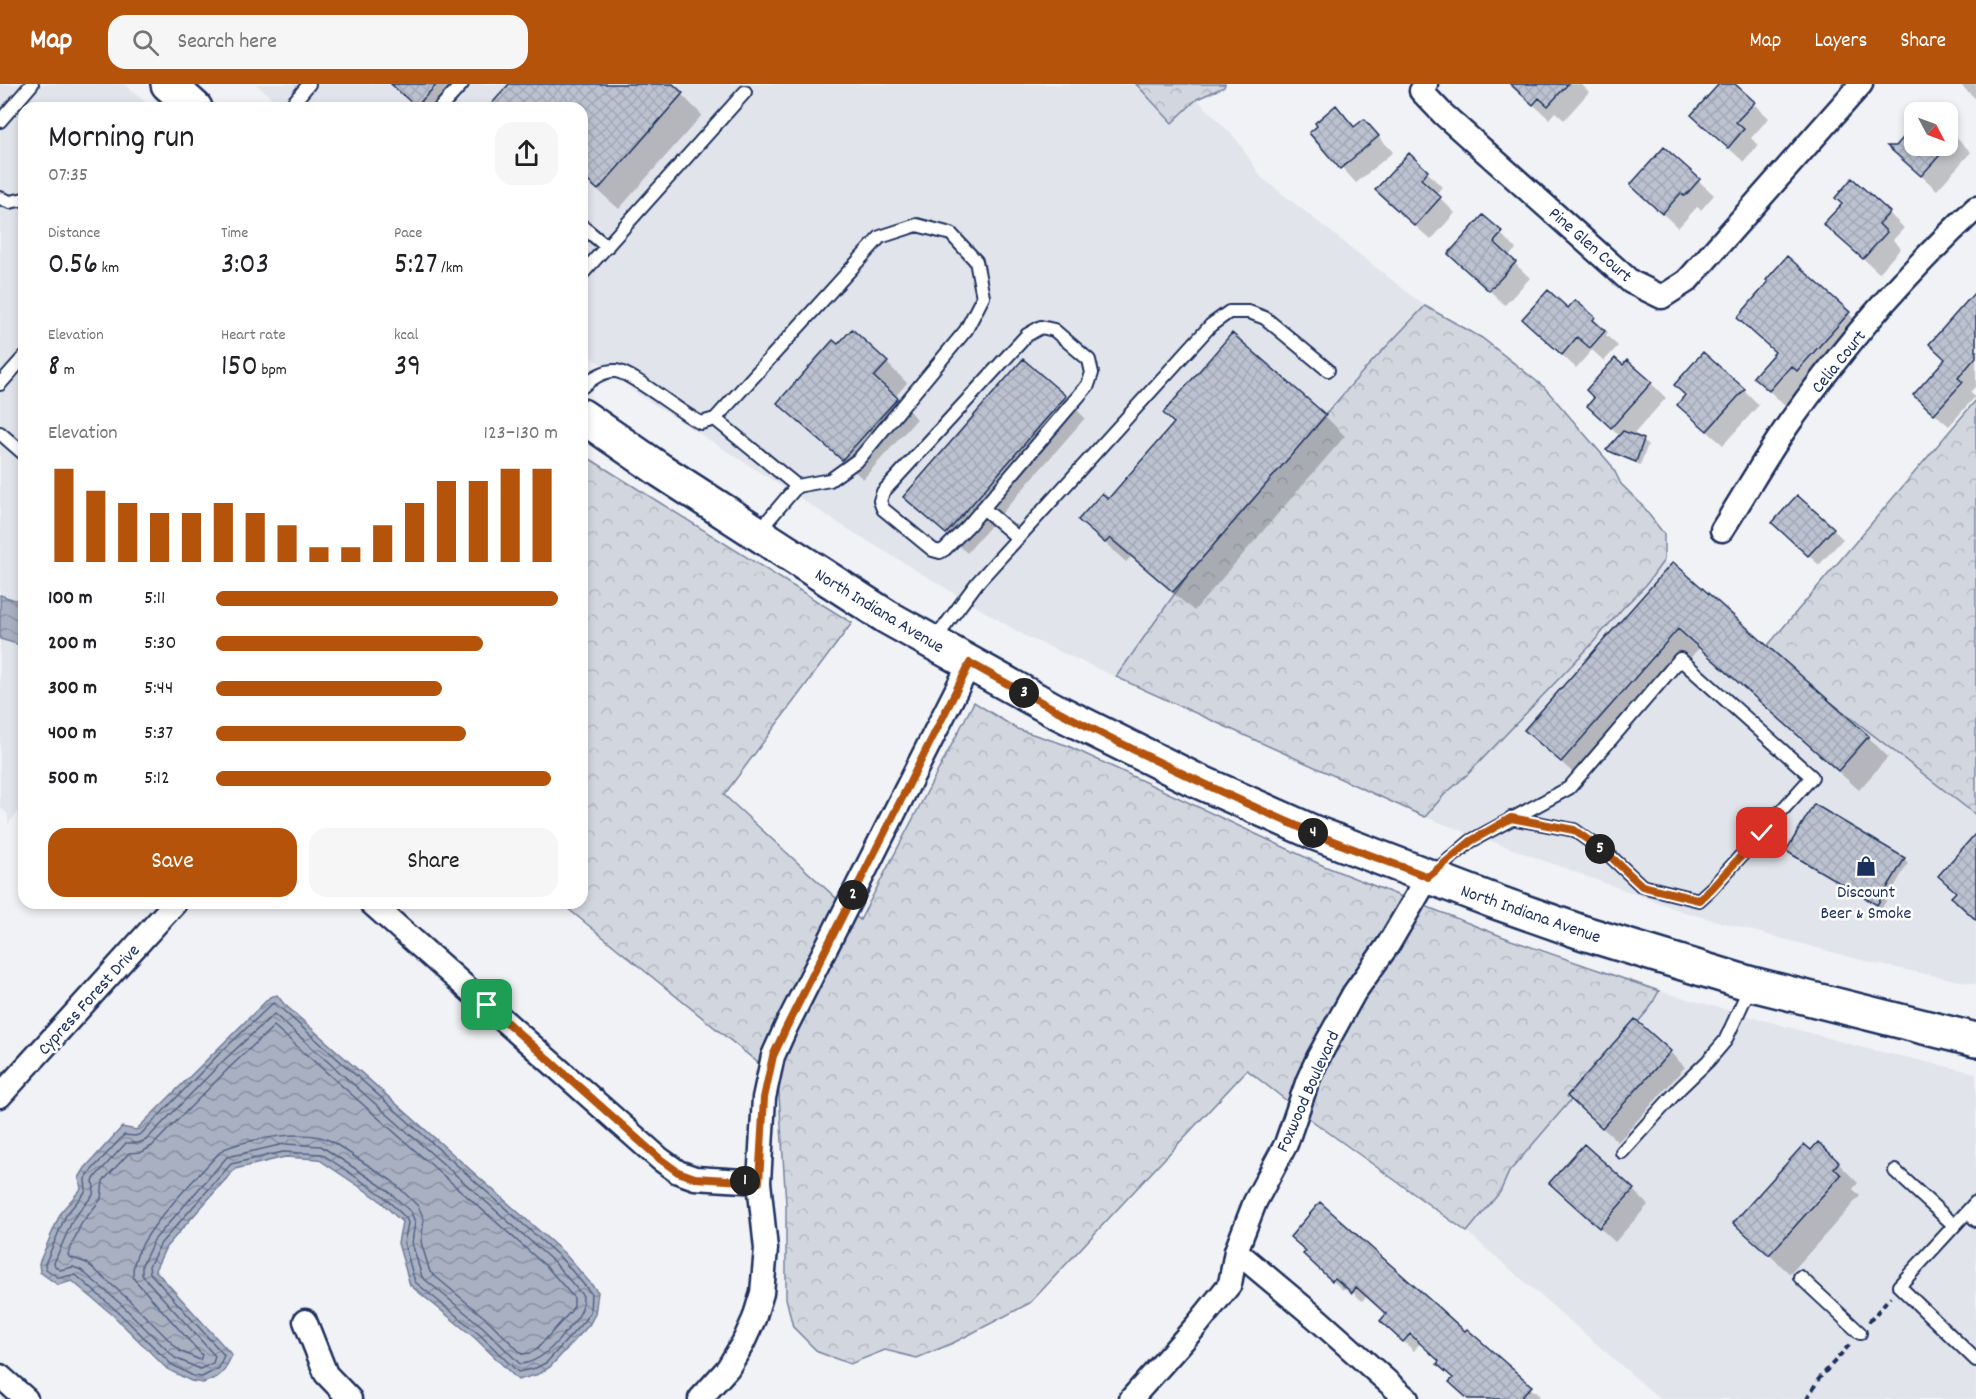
<!DOCTYPE html>
<meta charset="utf-8">
<style>
:root{--surface:#fff;--page:#f6f6f6;--text:#202124;--muted:#757577;--accent:#b45309}
body{margin:0;font-family:Dekko,sans-serif;background:var(--page);color:var(--text);height:100vh;display:flex;flex-direction:column;font-size:22px;white-space:nowrap}
*{box-sizing:border-box;margin:0}
p{font-size:20px;color:var(--muted)}
.icon{flex:none;width:33px;height:33px;fill:none;stroke:currentColor;stroke-width:2;stroke-linecap:round;stroke-linejoin:round}
.map{position:relative;flex:1;overflow:hidden}
.panel{position:absolute;left:18px;top:18px;width:570px;height:807px;display:flex;flex-direction:column;background:var(--surface);border-radius:18px;box-shadow:0 3px 9px #0003}
.panel>*{flex:none}
.needle{width:39px;rotate:131deg}
.controls{position:absolute;left:1904px;top:18px;display:grid;gap:12px}
.controls a{display:grid;place-items:center;width:54px;height:54px;border-radius:12px;background:var(--surface);box-shadow:0 3px 9px #0003;font-size:30px}
.pin{position:absolute;display:grid;place-items:center;width:51px;height:51px;color:#fff;margin:-26px;border-radius:12px;box-shadow:0 3px 9px #0006}
.km{position:absolute;width:30px;height:30px;margin:-15px;border-radius:50%;background:#222;color:#fff;font-size:16px;line-height:30px;text-align:center}
.round{display:grid;place-items:center;flex:none;width:63px;height:63px;border-radius:18px;background:var(--page)}
.headline{display:flex;align-items:center;justify-content:space-between;height:102px;padding:0 30px}
h1{font-size:33px;font-weight:600;line-height:45px}
.stats{display:grid;grid-template-columns:repeat(3,1fr);gap:9px;height:102px;padding:6px 30px}
.stats div{display:grid;align-content:center}
.stats b{font-size:30px;font-weight:600}
.stats small{font-size:16px;font-weight:400}
.stats p{font-size:16px}
.chart{height:168px;padding:12px 30px}
.chart p{display:flex;justify-content:space-between}
.chart svg{width:100%;height:108px;margin-top:6px;stroke:var(--accent);stroke-width:6}
.cta{display:flex;gap:12px;margin-top:auto;padding:12px 30px}
.cta a{flex:1;height:69px;border-radius:18px;background:var(--accent);color:#fff;font-size:24px;font-weight:600;line-height:69px;text-align:center}
.cta a+a{background:var(--page);color:var(--text)}
ul{padding:0 30px;list-style:none;font-size:20px}
li{display:grid;grid-template-columns:96px 72px 1fr;align-items:center;height:45px}
li i{height:15px;border-radius:8px;background:var(--accent)}
header{display:flex;align-items:center;gap:36px;box-sizing:border-box;height:84px;padding:0 30px;background:var(--accent);color:#fff}
header strong{font-size:28px}
nav{display:flex;gap:33px;margin-inline-start:auto;font-size:21px}
.search{width:420px;height:54px;background:var(--page);display:flex;align-items:center;gap:15px;box-sizing:border-box;padding:0 21px;border-radius:18px;color:var(--muted);font-size:22px}
.map>svg:first-child{display:block}
.built{fill:#e1e4ea}
.forest{fill:url(#forest-crowns);stroke:#76829e;stroke-width:1.5}
.water{fill:url(#water-waves);stroke:#707c9a;stroke-width:1.5}
.shadow{fill:#0003}
.lines{fill:none;stroke-linecap:round;stroke-linejoin:round}
.shore{stroke:#536386;stroke-width:1.5}
.building{fill:url(#building-cross-hatch);stroke:#1b2f5e;stroke-width:1.5}
.service-casing{stroke:#1b2f5e;stroke-width:16}
.minor-casing{stroke:#1b2f5e;stroke-width:27}
.primary-casing{stroke:#1b2f5e;stroke-width:38}
.path{stroke:#1b2f5e;stroke-width:4;stroke-dasharray:6 4.5;stroke-linecap:butt}
.service{stroke:#fff;stroke-width:12}
.minor{stroke:#fff;stroke-width:22}
.primary{stroke:#fff;stroke-width:33}
.route-casing{stroke:#fff;stroke-width:12}
.route{stroke:#b45309;stroke-width:8}
.labels{text-anchor:middle;stroke-width:5;stroke-linejoin:round;paint-order:stroke}
.street-label{font-size:18px;fill:#1b2f5e;stroke:#fff}
.poi-label{font-size:18px;fill:#1b2f5e;stroke:#fff}
</style>
<header>
<strong>Map</strong>
<div class="search"><svg class="icon" aria-label="search" viewBox="0 0 24 24"><circle cx="10" cy="10" r="6"/><path d="M15 15l6 6"/></svg>Search here</div>
<nav><a>Map</a><a>Layers</a><a>Share</a></nav>
</header>
<div class="map">
<svg width="1976" height="1315" viewBox="0 0 1976 1315">
<defs>
<pattern id="forest-crowns" width="20" height="18" patternUnits="userSpaceOnUse" patternTransform="scale(1.5)"><rect width="20" height="18" fill="#d2d6df"/><path d="M2 6a3 3 0 1 1 6 0M12 15a3 3 0 1 1 6 0" fill="none" stroke="#b4b8c2"/></pattern>
<pattern id="water-waves" width="16" height="10" patternUnits="userSpaceOnUse" patternTransform="scale(1.5)"><rect width="16" height="10" fill="#a8b0c2"/><path d="M0 5q4-4 8 0t8 0" fill="none" stroke="#8890a1"/></pattern>
<pattern id="building-cross-hatch" width="8" height="8" patternUnits="userSpaceOnUse" patternTransform="scale(1.5)"><rect width="8" height="8" fill="#bcc2d0"/><path d="M0 0l8 8M0 8l8-8" fill="none" stroke="#a1a7b5"/></pattern>
</defs>
<rect width="100%" height="100%" fill="#f1f2f5"/>
<filter id="ink" filterUnits="userSpaceOnUse"><feTurbulence type="fractalNoise" baseFrequency=".0167" numOctaves="2"/><feDisplacementMap in="SourceGraphic" scale="12" xChannelSelector="R" yChannelSelector="G"/><feConvolveMatrix kernelMatrix="1 2 1 2 8 2 1 2 1" color-interpolation-filters="sRGB"/></filter>
<g filter="url(#ink)">
<path class="built" d="M0,0H124L152,24H24V519L0,511Z
M256,0H1136L1172,38L1197,15L1237,56L1261,93L1425,222L1365,285L1195,481L1116,593L1025,552L851,447L635,308L582,265V24H283Z
M1664,476L1764,566L1976,731V900L1876,880L1684,828L1425,733L1444,711L1469,689L1590,562L1622,525L1646,501Z
M0,555L24,562V721L8,740V730L0,723Z
M1659,907L1864,964L1976,989V1315H1660L1467,1148L1500,1108L1509,1088L1649,925Z"/>
<path class="forest" d="M1136,0H1225L1224,3L1197,15L1172,39Z
M1425,222L1482,254L1544,303L1612,382L1621,400L1640,419L1664,450V476L1646,501L1622,525L1590,562L1469,689L1444,711L1425,733L1116,593L1195,481L1365,285Z
M1976,316V731L1764,566Z
M582,370L852,539L724,711L860,836L974,618L1017,645L1066,661L1324,782L1511,856L1659,907L1649,925L1509,1088L1500,1108L1467,1148L1314,1038L1247,986L1030,1219L953,1259L917,1274L885,1266L850,1280L818,1268L793,1243L786,1214V1120L778,995L561,819H582Z"/>
<path class="water" d="M0,511L24,519V562L0,555Z
M277,911L284,920L564,1169L598,1208L595,1230L589,1241L550,1283L539,1290L518,1296L475,1254L410,1201L398,1159L402,1138L378,1115L318,1075L285,1073L235,1085L166,1163L155,1186L232,1271L224,1287L217,1293L203,1299L191,1297L167,1285L113,1231L72,1197L58,1201L40,1188L39,1179L61,1128L81,1105L79,1094L85,1084L122,1043L136,1046L261,922L270,913Z"/>
<path class="shadow" d="M392,0H460L444,24H418Z
M511,0H671L702,31L619,125L582,92V24H490Z
M1511,0H1581L1589,8L1564,36L1555,28L1549,35Z
M1721,0H1732L1769,34L1751,54L1758,61L1744,78L1708,46Z
M1960,0H1976V15L1965,5Z
M1919,20L1928,28H1914V62H1947V45L1971,68L1937,106L1909,81L1912,46L1903,38Z
M1336,23L1356,43L1364,37L1393,68L1356,99L1311,49Z
M1664,65L1714,111L1701,126L1697,123L1678,144L1632,101Z
M1427,88L1442,103L1436,110L1455,129L1431,156L1392,121Z
M1889,129L1904,144L1893,156L1901,164L1879,189L1825,140Z
M1501,150L1516,165L1508,173L1530,194L1505,221L1466,185Z
M1787,174L1869,248L1789,326L1755,293L1776,269L1739,234L1770,198Z
M1976,209V302L1970,308L1975,313L1949,342L1928,324L1946,275Z
M1575,218L1608,248L1606,251L1618,262L1604,277L1592,266L1576,284L1538,249L1568,226Z
M1232,251L1325,332L1345,352L1194,527L1131,473L1126,478L1080,436L1108,417L1175,340Z
M838,263L887,279L907,299L895,313L917,335L863,395L779,319Z
M1623,283L1651,299L1666,314L1632,352L1643,356L1648,361L1640,381L1613,370L1608,366L1620,352L1604,337Z
M1744,306L1759,321L1723,361L1694,336Z
M1065,314L1085,334L967,469L905,412Z
M1833,445L1843,455L1819,481L1784,448Z
M1673,481L1868,653L1888,673L1859,706L1699,564L1582,697L1526,646Z
M1787,767L1904,775L1908,779L1882,824L1792,772Z
M1670,968L1685,983L1618,1058L1584,1027Z
M1811,1068L1838,1079L1858,1099L1853,1105L1860,1112L1790,1190L1735,1139Z
M1633,1106L1648,1121L1615,1158L1567,1114Z
M1314,1180L1465,1249L1540,1312L1538,1315H1469L1441,1277L1420,1259L1414,1267L1392,1247L1388,1231L1367,1212L1362,1217L1346,1202L1343,1206Z"/>
<g class="lines">
<path class="shore" d="M273,919L276,920L560,1173L591,1209L590,1228L584,1237L547,1278L536,1284L518,1288L479,1250L415,1198L404,1159L408,1139L406,1134L382,1111L322,1070L283,1068L231,1080L161,1159L149,1182L150,1189L224,1271L219,1284L202,1293L193,1292L171,1280L117,1227L77,1192L72,1191L59,1194L46,1185L45,1180L66,1131L86,1107L85,1095L90,1088L124,1051L135,1052L141,1050L218,971Z
M274,930L554,1178L583,1212L582,1225L578,1233C563,1250 545,1279 520,1280L484,1244L422,1193L412,1159L415,1138L411,1128L386,1105L321,1062L284,1060L227,1073L154,1156L142,1181V1191L215,1272L213,1279L200,1285L175,1274L122,1221L81,1186L73,1183L60,1186L55,1182L54,1179L73,1135L93,1111L94,1104L93,1097L96,1092L126,1059H138L146,1056L223,977Z
M274,942L548,1184L574,1214V1222L571,1227L536,1266L530,1269L522,1270L490,1238L430,1188L421,1158L424,1135L418,1122L392,1097L331,1057C307,1044 249,1055 224,1065L218,1070C196,1095 124,1162 134,1195L202,1271L200,1276L180,1267L128,1215L87,1179L69,1173L68,1170L81,1140L101,1115L103,1097L129,1069L142,1068L152,1062L230,983Z"/>
</g>
<path class="building" d="M391,0H437L416,23Z
M509,0H673L683,9L598,106L582,92V24H488Z
M1510,0H1568L1548,22L1539,14L1533,21Z
M1719,0H1735L1755,18L1736,38L1744,45L1728,64L1691,31Z
M1336,21L1354,43L1364,35L1379,52L1340,85L1309,49L1317,42L1315,39Z
M1914,41V62H1948L1921,92L1887,62H1896Z
M1664,63L1700,95L1685,112L1681,109L1662,130L1630,101Z
M1409,69L1428,87L1421,95L1441,113L1415,142L1375,106Z
M1852,94L1890,128L1879,140L1887,148L1863,175L1823,140L1842,120L1835,114Z
M1483,131L1503,148L1494,158L1516,178L1489,207L1448,170Z
M1787,172L1850,228L1797,287L1791,282L1769,307L1753,293L1775,268L1737,234L1768,198L1766,196Z
M1548,206L1568,224L1575,216L1595,233L1593,236L1605,247L1590,264L1577,253L1562,271L1522,235Z
M1976,207V273L1958,294L1963,298L1934,330L1913,311L1945,275L1929,260Z
M852,245L888,278L874,293L898,314L842,376L777,319L833,256L838,260Z
M1232,249L1326,331L1173,508L1110,454L1105,459L1078,436L1102,409L1108,415L1174,339L1163,329Z
M1703,268L1745,305L1707,347L1677,321L1685,311L1674,301Z
M1615,274L1623,281L1627,276L1652,298L1611,344L1587,322L1594,314L1586,306Z
M1023,275L1066,312L946,450L903,413Z
M1623,347L1644,355L1636,378L1606,366Z
M1797,411L1834,444L1808,472L1772,439Z
M1673,478L1869,652L1838,687L1678,545L1561,678L1524,646Z
M1814,720L1905,774L1877,821L1786,767Z
M1976,749V836L1951,813L1956,808L1938,792Z
M1635,935L1671,967L1602,1044L1567,1012Z
M1818,1058L1839,1078L1834,1084L1841,1091L1769,1171L1733,1139L1804,1060L1811,1066Z
M1584,1060L1634,1105L1599,1144L1549,1099Z
M1320,1118L1465,1247L1467,1245L1532,1302L1520,1315H1468L1449,1298L1453,1294L1437,1280L1439,1277L1410,1250L1403,1258L1380,1237L1386,1230L1356,1203L1352,1209L1335,1194L1332,1197L1303,1170L1306,1167L1290,1153Z"/>
<g class="lines">
<g class="service-casing">
<path id="service" d="M289,24L309,0
M440,24L462,0
M0,37L32,0
M0,114L10,118L24,115
M582,142L607,163
M582,190L745,8
M1041,243L1054,246L1089,276L1092,289L1088,301L968,442L945,465L940,468L933,466L883,425L880,417L883,408L1027,251Z
M0,300L24,273
M582,303C591,295 603,286 616,287C633,289 680,329 701,339L715,335L880,153L917,141L951,150L976,177L983,213L966,246L859,375L830,396L797,402L758,448
M715,335L797,402
M0,349L24,370
M983,424L1018,454
M933,558L977,499L1211,241L1229,228H1249L1265,234L1328,286
M1432,790L1471,757L1569,704L1680,575L1812,693L1712,804L1699,816L1642,802L1609,771L1574,746L1511,734
M1622,1068L1680,1004L1708,977L1725,957L1751,901
M1895,1087L1954,1141
M1976,1118L1899,1202L1976,1276
M1967,1128L1976,1136
M1800,1193L1860,1249"/>
</g>
<g class="minor-casing">
<path id="minor" d="M1426,0L1421,7L1443,30L1631,198L1662,213L1687,197L1861,0
M1722,446C1745,410 1766,372 1790,338C1844,262 1908,187 1976,124
M371,819L660,1075L678,1088L695,1094L759,1098
M0,1012L175,819
M1236,1167L1316,1234L1407,1315
M305,1237L326,1290L350,1315
M0,1292L26,1315
M700,1315L728,1284L743,1259L754,1235L762,1209L766,1165L759,1098L764,1014L773,972L786,943L970,579
M1131,1315L1197,1241L1230,1200L1236,1167L1255,1118L1286,1060L1308,996L1318,974L1354,909L1388,861L1428,793"/>
</g>
<g class="primary-casing">
<path id="primary" d="M168,0L195,24
M582,332L660,386L887,533L1054,626L1191,694L1315,749L1496,818L1584,849L1748,899L1976,956"/>
</g>
<path class="path" d="M1869,1238L1890,1213
M1807,1315L1818,1296L1851,1259"/>
<use href="#service" class="service"/>
<use href="#minor" class="minor"/>
<use href="#primary" class="primary"/>
</g>
</g>
<g class="lines" filter="url(#ink)">
<g class="route-casing">
<path id="route" d="M487,921L660,1075L678,1088L695,1094L759,1098L764,1014L773,972L786,944L970,579C1081,642 1196,698 1313,749C1351,765 1390,778 1428,793L1471,757L1511,734L1574,746L1609,771L1642,802L1699,816L1712,804L1762,749"/>
</g>
<use href="#route" class="route"/>
</g>
<defs>
<g id="shop-bare" transform="scale(1.62)"><path d="M-5-2.5h2.3a2.7 3.5 0 0 1 5.4 0H5L5.5 6h-11ZM-1.5-2.5h3a1.5 2.3 0 0 0-3 0Z" fill="#1b2f5e" stroke="#fff" stroke-width="2.5" paint-order="stroke"/></g>
</defs>
<g fill-rule="evenodd">
<use href="#shop-bare" x="1866" y="782"/>
</g>
<g class="labels">
<g class="street-label">
<text transform="translate(1591 160) rotate(41)" y="6">Pine Glen Court</text>
<text transform="translate(1838 277) rotate(-51)" y="6">Celia Court</text>
<text transform="translate(880 526) rotate(31)" y="6">North Indiana Avenue</text>
<text transform="translate(1531 829) rotate(19)" y="6">North Indiana Avenue</text>
<text transform="translate(88 915) rotate(-48)" y="6">Cypress Forest Drive</text>
<text transform="translate(1307 1007) rotate(-66)" y="6">Foxwood Boulevard</text>
</g>
<g class="poi-label">
<text x="1866" y="813">Discount<tspan x="1866" dy="21">Beer &amp; Smoke</tspan></text>
</g>
</g>
</svg>
<div class="controls">
<a><svg class="needle" viewBox="-14 -14 28 28"><path d="M0-13l5 13h-10z" fill="#e53935"/><path d="M0 13l5-13h-10z" fill="#757577"/></svg></a>
</div>
<div class="pin" style="left:487px;top:921px;background:#1e9e55"><svg class="icon" aria-label="arrive" viewBox="0 0 24 24"><path d="M6 21V4h12l-3 4 3 4H6"/></svg></div>
<div class="pin" style="left:1762px;top:749px;background:#d93025"><svg class="icon" aria-label="check" viewBox="0 0 24 24"><path d="M5 12l5 5 9-10"/></svg></div>
<b class="km" style="left:745px;top:1097px">1</b>
<b class="km" style="left:853px;top:811px">2</b>
<b class="km" style="left:1024px;top:609px">3</b>
<b class="km" style="left:1313px;top:749px">4</b>
<b class="km" style="left:1600px;top:765px">5</b>
<section class="panel">
<div class="headline"><div><h1>Morning run</h1><p>07:35</p></div><a class="round"><svg class="icon" aria-label="share" viewBox="0 0 24 24"><path d="M12 15V3M7 8l5-5 5 5M5 13v7h14v-7"/></svg></a></div>
<div class="stats">
<div><p>Distance</p><b>0.56<small> km</small></b></div>
<div><p>Time</p><b>3:03</b></div>
<div><p>Pace</p><b>5:27<small> /km</small></b></div>
</div>
<div class="stats">
<div><p>Elevation</p><b>8<small> m</small></b></div>
<div><p>Heart rate</p><b>150<small> bpm</small></b></div>
<div><p>kcal</p><b>39</b></div>
</div>
<div class="chart"><p><span>Elevation</span>123–130 m</p>
<svg viewBox="0 0 160 44" preserveAspectRatio="none"><path d="M5 44V6M15 44V15M25 44V20M35 44V24M45 44V24M55 44V20M65 44V24M75 44V29M85 44V38M95 44V38M105 44V29M115 44V20M125 44V11M135 44V11M145 44V6M155 44V6"/></svg>
</div>
<ul>
<li><b>100 m</b>5:11<i style="width:100%"></i></li>
<li><b>200 m</b>5:30<i style="width:78%"></i></li>
<li><b>300 m</b>5:44<i style="width:66%"></i></li>
<li><b>400 m</b>5:37<i style="width:73%"></i></li>
<li><b>500 m</b>5:12<i style="width:98%"></i></li>
</ul>
<div class="cta"><a>Save</a><a>Share</a></div>
</section>
</div>
